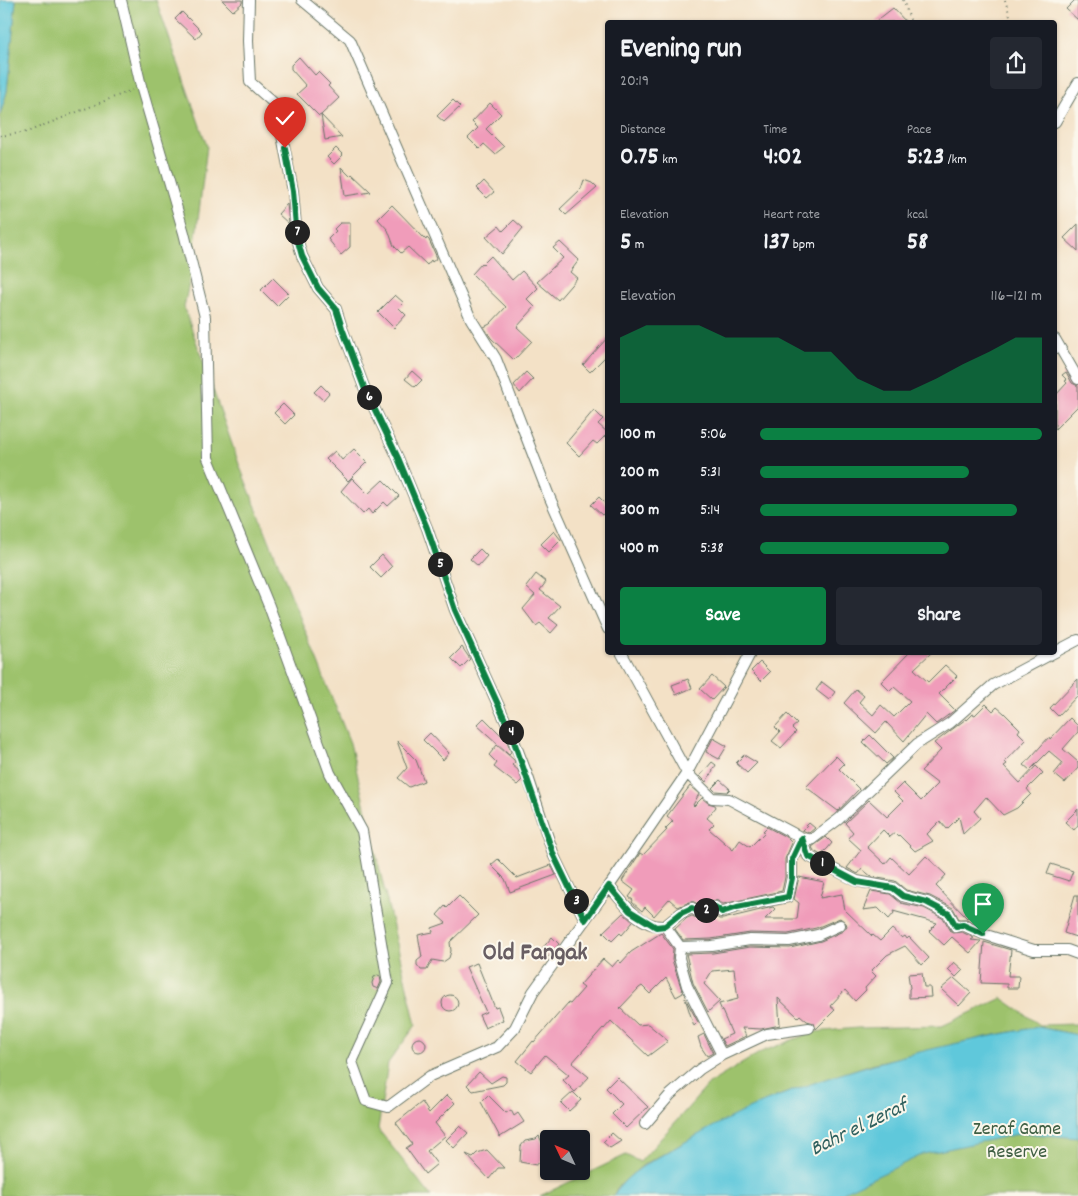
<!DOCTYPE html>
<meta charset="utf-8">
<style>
:root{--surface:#171b24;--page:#242831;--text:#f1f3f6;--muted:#9ea1a6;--accent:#0b8043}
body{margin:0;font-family:Dekko,sans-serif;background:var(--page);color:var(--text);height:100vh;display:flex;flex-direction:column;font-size:19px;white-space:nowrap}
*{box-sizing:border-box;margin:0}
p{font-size:16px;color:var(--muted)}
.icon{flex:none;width:28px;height:28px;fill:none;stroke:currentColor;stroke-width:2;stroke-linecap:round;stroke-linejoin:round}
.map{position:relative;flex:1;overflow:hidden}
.side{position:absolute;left:605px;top:20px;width:452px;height:635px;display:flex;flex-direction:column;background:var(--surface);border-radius:5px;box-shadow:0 1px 4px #0004}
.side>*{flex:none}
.needle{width:32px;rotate:314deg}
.fabs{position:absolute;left:540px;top:1130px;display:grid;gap:10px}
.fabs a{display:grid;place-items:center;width:50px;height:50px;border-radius:5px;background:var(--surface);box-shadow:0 1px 4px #0004;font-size:25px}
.pin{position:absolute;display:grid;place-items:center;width:42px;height:42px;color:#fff;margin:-51px -21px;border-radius:50% 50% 50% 0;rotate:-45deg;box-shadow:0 0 5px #0007}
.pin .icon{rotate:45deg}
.km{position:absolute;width:25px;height:25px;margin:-12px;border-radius:50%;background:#222;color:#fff;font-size:14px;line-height:25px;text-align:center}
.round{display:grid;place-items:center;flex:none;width:52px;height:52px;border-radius:5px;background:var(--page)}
.head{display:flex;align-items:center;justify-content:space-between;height:85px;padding:0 15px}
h1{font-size:28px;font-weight:800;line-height:38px}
.metrics{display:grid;grid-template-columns:repeat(3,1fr);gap:8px;height:85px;padding:5px 15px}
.metrics div{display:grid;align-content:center}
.metrics b{font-size:25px;font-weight:800}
.metrics small{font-size:14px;font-weight:400}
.metrics p{font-size:14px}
.chart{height:140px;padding:10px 15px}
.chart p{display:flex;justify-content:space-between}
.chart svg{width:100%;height:90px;margin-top:5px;fill:var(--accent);opacity:.7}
.button{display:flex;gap:10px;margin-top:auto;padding:10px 15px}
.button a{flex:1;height:58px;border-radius:5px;background:var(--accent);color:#fff;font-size:20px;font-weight:800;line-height:58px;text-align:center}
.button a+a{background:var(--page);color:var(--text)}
ul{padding:0 15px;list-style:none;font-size:16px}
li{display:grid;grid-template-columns:80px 60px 1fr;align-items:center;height:38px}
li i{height:12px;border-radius:6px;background:var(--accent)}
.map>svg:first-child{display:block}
.green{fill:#9dc26c;stroke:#5e8050}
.water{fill:#5fc8db;stroke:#3f8288}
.building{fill:#f09cba}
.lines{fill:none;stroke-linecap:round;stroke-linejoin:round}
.minor-casing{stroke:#697667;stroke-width:12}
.path{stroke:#697667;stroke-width:2;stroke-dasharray:1 4;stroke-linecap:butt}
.minor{stroke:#fff;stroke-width:10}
.route-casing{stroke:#fff;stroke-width:10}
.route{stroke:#0b8043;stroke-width:6}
.labels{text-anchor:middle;stroke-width:4;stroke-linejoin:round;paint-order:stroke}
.park-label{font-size:20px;fill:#3e5e42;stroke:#fbf7ec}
.water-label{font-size:21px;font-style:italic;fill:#2f605e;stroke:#fbf7ec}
.district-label{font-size:25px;font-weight:bold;fill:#685e63;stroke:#fbf7ec}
</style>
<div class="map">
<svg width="1078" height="1196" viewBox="0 0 1078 1196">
<rect width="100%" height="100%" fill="#fbf7ec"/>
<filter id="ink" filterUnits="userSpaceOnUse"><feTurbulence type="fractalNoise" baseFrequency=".02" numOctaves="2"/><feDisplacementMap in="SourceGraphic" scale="10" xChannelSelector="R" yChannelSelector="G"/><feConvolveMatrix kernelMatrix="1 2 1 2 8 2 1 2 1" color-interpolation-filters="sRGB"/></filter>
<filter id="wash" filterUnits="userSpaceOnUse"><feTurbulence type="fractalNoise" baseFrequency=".0096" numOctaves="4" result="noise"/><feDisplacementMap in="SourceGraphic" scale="20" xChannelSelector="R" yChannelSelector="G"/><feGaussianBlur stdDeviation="1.12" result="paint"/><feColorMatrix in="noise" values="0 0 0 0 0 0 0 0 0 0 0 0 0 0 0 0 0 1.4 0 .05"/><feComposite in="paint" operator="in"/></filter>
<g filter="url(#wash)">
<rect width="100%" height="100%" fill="#f3e1c6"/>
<path class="green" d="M16,0H156L207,146L192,269L184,307L240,467L350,743L416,1025L388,1063L378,1129L431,1196H0V115L7,91Z
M1002,998L1040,1025L1078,1024V1035L1038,1027L990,1036L871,1064L778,1096L706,1131L643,1165L617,1188L613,1196H540L626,1155L640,1162L710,1083L761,1052L813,1032L858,1028L942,1026Z
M1078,1082V1196H739Z"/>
<path class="water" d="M0,0H16L7,91L0,115Z
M1038,1027L1078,1035V1138L1023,1133L924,1154L835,1196H613C627,1172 654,1160 678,1146C710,1128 744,1109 779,1096C862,1063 951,1043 1038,1027Z"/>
<g id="blocks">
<path class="building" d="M222,0H242V3L233,11Z
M1075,0H1078V20L1066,9Z
M893,8L906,22H875Z
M182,12L202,32L196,39L175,19Z
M299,57L315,75L318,72L330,84L328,86L339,98L321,115L342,137L325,140L321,115L319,116L297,94L306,86L291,69V65Z
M453,100L460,107L444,122L437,116Z
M490,103L501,114L486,129L504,147L495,154L484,144L479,149L468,138L478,128L472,122Z
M336,148L343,155L334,164L327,157Z
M341,167L350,176L352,174L371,192L345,196Z
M584,180L592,183L597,188L566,215L560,209L581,189Z
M484,181L494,192L487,198L477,188Z
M287,204L289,224L278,214Z
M392,205L426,240L427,238L429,240L437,258L432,262L431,260L427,265L408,247L401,253L394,246L388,230L378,219Z
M514,220L523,228L502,254L486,237L499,226L503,231Z
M340,223H350V247L341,255L328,239L336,231L334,229Z
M1078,224V251L1064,238Z
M560,242L579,260L570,272L577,278L558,300L537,282L563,258L553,248Z
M491,256L512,280L522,271L538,288L527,299L535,307L517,327L532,341L514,360L491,338L484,327L490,324L506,307L472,274L482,263L483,264Z
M273,278L289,294L277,306L261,290Z
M395,295L404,303L399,308L406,315L394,328L378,312Z
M608,337V354L590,372L583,365Z
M412,371L422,380L415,387L405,379Z
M526,372L533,379L520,393L514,385Z
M1066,372L1072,383L1078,386V406L1055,429V396L1067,383L1065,381L1067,380L1062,375Z
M321,385L329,393L323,400L314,392Z
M283,404L294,415L285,424L274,413Z
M594,410L603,419L598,424L608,433L597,444L593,441L579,456L566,443Z
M354,449L367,462L348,481L326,459L335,451L342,460Z
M352,478L368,494L383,480L399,496L388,506L384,502L372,514L368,509L363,514L341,491Z
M599,497L608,506V510L602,515L591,505Z
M554,531L561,540L549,552L541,544Z
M480,549L487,556L478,566L470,559Z
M382,555L392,567L381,578L370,567Z
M536,574L546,582L540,590L560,606L549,618L558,625L551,633L540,623L536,626L523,609L535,595L526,587Z
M462,647L470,659L461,668L451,658Z
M910,652H932L914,669L928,682L945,665L957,676L939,694L955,710L936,724L926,714L904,741L886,722L876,733L844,703L856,689L864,696L859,702L873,715L881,705L894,717L910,701L894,687L890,691L881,682Z
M760,662L770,672L761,681L751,671Z
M712,676L724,687L712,700L700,689Z
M688,679L692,688L676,695L672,685Z
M1078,679V695L1058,716L1050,708Z
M822,682L835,692L829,700L816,690Z
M986,704L993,711L997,707L1004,713L1020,729L1018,732L1026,740L1005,762L1007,764L1004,766L1020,783L1036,766L1043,773L1027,789L1031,794L1017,808L1003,815L986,797L974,811L980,818L963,834L959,817L947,829L940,821L927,834L933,841L915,851L899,835L898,836L895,833L890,837L883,830L867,847L885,864L891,857L909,874L926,856L946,875L936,886L967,918L976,908L990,921L984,927L966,919H959L953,908L930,896L906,890L895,881L872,877L862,869L858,874L847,868L861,850L848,838L853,832L845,823L869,800L887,817L903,801L894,792L903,783L921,801L938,784L921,771L941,750L934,743L966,719L967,720L973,714L975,715Z
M787,714L797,724L792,728L796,732L781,748L772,741L780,732L775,727Z
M484,718L507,741L511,752L509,754L477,725Z
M1070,718L1078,726V732L1063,749L1078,762V768L1065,783L1054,774L1063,763L1049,751L1030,770L1024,765L1049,737L1050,739Z
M430,733L449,753L443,760L423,740Z
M870,735L893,758L886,764L863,742Z
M713,738L727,746L719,759L706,752Z
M397,741L416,760L424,781L409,787L398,778L407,768Z
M497,745L514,760L515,762L512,765L518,770L522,780L517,785L494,767L497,763L489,755Z
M744,755L757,763L747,773L736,763Z
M836,756L844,764L839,769L859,789L838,811L806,787Z
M712,762L716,765L706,782L700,776Z
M720,780L730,789L727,792L715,791L712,788Z
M690,786L699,794L693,805L694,806L702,798L708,803L715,805L716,807L707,818L714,824L709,829L733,850L740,840L750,847L765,832L763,831L767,827L786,837L792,843L785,859V877L782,891L723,904L716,900L700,905L692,901L678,907L669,899L654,916L645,907L642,911L632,902L633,900L629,897L634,890L622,881L640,853L643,855L667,830L665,829L673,821L667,816Z
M1078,809V825L1074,830L1065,822Z
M809,823L815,828L809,833L802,830Z
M826,837L832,843L828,848L821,855L814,851L812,847Z
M498,859L517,878L551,865L556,875L510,892L505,879L491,865Z
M1051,864L1073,871L1069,881L1047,874Z
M799,877L824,882L820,898L842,894L845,910L872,936L873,935L880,941L892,929L902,938L905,936L907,939L909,937L929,958L922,965L905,946L887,955L871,971L876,976L865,988L866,990L855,1001L845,990L830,1006L835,1010L816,1029L814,1023L807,1021L800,1015L798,1017L778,998L780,1025L761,1029L742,1028L746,1036L725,1046L721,1039L732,1034L719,1004L738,999L734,969L712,971L704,984L720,1001L708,1012L693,983L686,954L713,953L750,947L790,948L821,941L843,931L847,926L846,923L840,918L816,928L788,934L750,933L711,939L683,940L675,929L687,918L692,916L699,919L713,915L719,919H723L773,907L775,909L765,919H797L799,903L794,899Z
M871,891L890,894L901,903L924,908L944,919L952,933L962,932L974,938L971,940L981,941L970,953L952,937L944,945L929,931L937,923L893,911L894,913L889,919L878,908L863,910Z
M1075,895H1078V931L1076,937L1064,933Z
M459,896L478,915L450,942L451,951L449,958L443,962L432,960L427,970H421L417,965V961L422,957L418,935L433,932L432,928L446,923L437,915L445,906L447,908Z
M623,913L633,922L622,935L620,933L612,941L603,932Z
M661,933L673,949L672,960L683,993L676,997L666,978L650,994L642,986L639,988L620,1008L638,1025L648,1024L668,1041L648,1056L611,1021L604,1029L603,1028L572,1063L589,1077L575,1092L563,1080L569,1075L545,1055L531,1072L517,1061L533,1041L534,1042L568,1003L570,1004L584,988L580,985L603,959L612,967L618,960L621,963L631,952Z
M552,937L559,944L549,957L541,950Z
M984,942L1011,950L1008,976H1019L1018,988H1007V984L981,983Z
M954,962L963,970L956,977L948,969Z
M477,963L495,1008L498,1007L503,1020L485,1028L479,1015L486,1012L466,967Z
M922,973L924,987H930L931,997L909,998V989L910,988L908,974Z
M378,975L380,976L381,982L378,989L373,987L372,983L374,977Z
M954,978L971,993L959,1006L941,989Z
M442 1003a8 8 0 1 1 16 0a8 8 0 1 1-16 0Z
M685,998L698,1022L694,1026Z
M704,1034L713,1053L707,1056L701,1047L698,1037Z
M412 1045a7 7 0 1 1 14 0a7 7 0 1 1-14 0Z
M479,1072L491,1083L502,1076L506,1077V1082L503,1085L473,1091L467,1085Z
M617,1077L648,1107L626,1128L612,1114L622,1104L606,1088Z
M573,1092L581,1100L569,1111L561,1103Z
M447,1095L455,1103L435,1123L445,1136L427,1151L437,1164L425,1174L406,1148L412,1144L396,1123L422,1102L429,1113Z
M488,1095L506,1113L511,1110L514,1116L518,1113L524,1122L500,1137L481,1102Z
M460,1126L468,1133L454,1148L446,1140Z
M612,1133L621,1141L610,1148L603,1142Z
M539,1136L545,1148L546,1152L543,1160L536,1165L520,1162L521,1146L525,1141L536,1139Z
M487,1150L504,1168H498L489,1179L466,1154L473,1157L477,1153Z"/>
</g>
</g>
<g filter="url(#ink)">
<use href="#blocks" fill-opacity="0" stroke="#697667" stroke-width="1"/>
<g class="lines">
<g class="minor-casing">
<path id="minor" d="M121,0L141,86L184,233L205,317L208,458L269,606L330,773L362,831L388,983L352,1062L366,1101L388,1107L430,1076L497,1047L515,1028L533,992L603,895L687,773L751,652
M249,0L248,41L250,82L276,105L293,191L297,238L302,256L318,288L336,309L342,328L364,387L398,458L427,528L455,610L511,733L528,777L554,856L585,920
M302,0L350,40L471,319L496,359L549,496L608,629
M1055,122L1078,83
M1055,339L1078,379
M621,652L687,773L712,798L729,799L802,838L808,856L857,881L893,888L903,896L927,902L949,914L956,927L963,925L983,934L1034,950H1067L1078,954
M1055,652L1078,640
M609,886C623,903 641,928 665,926L680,947L679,958L687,986L722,1055
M665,926L681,913L692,908L699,912L715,907L721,912L737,907L788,897L792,878V859L802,838L811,840L839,819L917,744L950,723L993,685L1055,652
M680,947L712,946L750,940L789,941L818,935L840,925
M645,1124L670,1095L700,1069L722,1055L767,1034L809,1028"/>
</g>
<path class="path" d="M903,0L911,22
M1005,0L1012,22
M0,136L27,132L132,90"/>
<use href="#minor" class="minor"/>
</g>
</g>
<g class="lines" filter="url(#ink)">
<g class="route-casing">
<path id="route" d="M285,148L293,191L297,238L302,256L318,288L336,309L342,328L364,387L398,458L427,528L455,610L511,733L554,856L585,920L609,886L630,911L656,927L665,926L681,913L692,908L699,912L715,907L722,912L737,907L788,897L792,878V859L802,838L808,856L857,882L893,888L903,896L926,902L949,914L956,926L963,925L983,934"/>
</g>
<use href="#route" class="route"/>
</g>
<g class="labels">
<g class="park-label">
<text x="1017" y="1134">Zeraf Game<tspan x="1017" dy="23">Reserve</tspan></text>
</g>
<g class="water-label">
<text transform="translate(858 1126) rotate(-26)" y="7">Bahr el Zeraf</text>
</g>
<g class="district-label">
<text x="535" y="959">Old Fangak</text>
</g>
</g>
</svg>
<div class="fabs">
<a><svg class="needle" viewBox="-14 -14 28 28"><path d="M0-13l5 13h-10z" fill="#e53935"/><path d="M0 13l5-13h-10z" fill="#9ea1a6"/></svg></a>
</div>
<div class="pin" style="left:983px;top:934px;background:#1e9e55"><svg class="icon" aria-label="arrive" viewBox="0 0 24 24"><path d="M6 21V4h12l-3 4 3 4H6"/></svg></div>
<div class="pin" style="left:285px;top:148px;background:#d93025"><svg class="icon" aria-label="check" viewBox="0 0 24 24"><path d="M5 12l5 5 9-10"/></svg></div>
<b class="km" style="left:822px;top:863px">1</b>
<b class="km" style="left:706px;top:910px">2</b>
<b class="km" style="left:576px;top:901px">3</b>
<b class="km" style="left:511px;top:732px">4</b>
<b class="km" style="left:440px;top:564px">5</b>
<b class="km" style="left:369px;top:397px">6</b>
<b class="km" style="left:297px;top:232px">7</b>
<section class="side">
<div class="head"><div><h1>Evening run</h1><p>20:19</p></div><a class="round"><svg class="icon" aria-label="share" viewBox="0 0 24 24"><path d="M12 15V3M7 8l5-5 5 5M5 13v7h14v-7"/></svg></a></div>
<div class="metrics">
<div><p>Distance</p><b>0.75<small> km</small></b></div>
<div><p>Time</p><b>4:02</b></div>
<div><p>Pace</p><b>5:23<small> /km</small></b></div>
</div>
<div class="metrics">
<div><p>Elevation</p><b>5<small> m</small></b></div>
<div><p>Heart rate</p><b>137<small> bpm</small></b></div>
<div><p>kcal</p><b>58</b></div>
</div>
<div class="chart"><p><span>Elevation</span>116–121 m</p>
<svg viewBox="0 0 160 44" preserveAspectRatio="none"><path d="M0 44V12L10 6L20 6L30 6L40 12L50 12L60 12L70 19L80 19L90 32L100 38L110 38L120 32L130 25L140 19L150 12L160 12V44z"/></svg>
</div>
<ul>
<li><b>100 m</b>5:06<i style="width:100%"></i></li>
<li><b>200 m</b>5:31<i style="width:74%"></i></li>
<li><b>300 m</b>5:14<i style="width:91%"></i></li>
<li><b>400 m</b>5:38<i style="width:67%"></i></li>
</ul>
<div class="button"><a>Save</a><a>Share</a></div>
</section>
</div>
